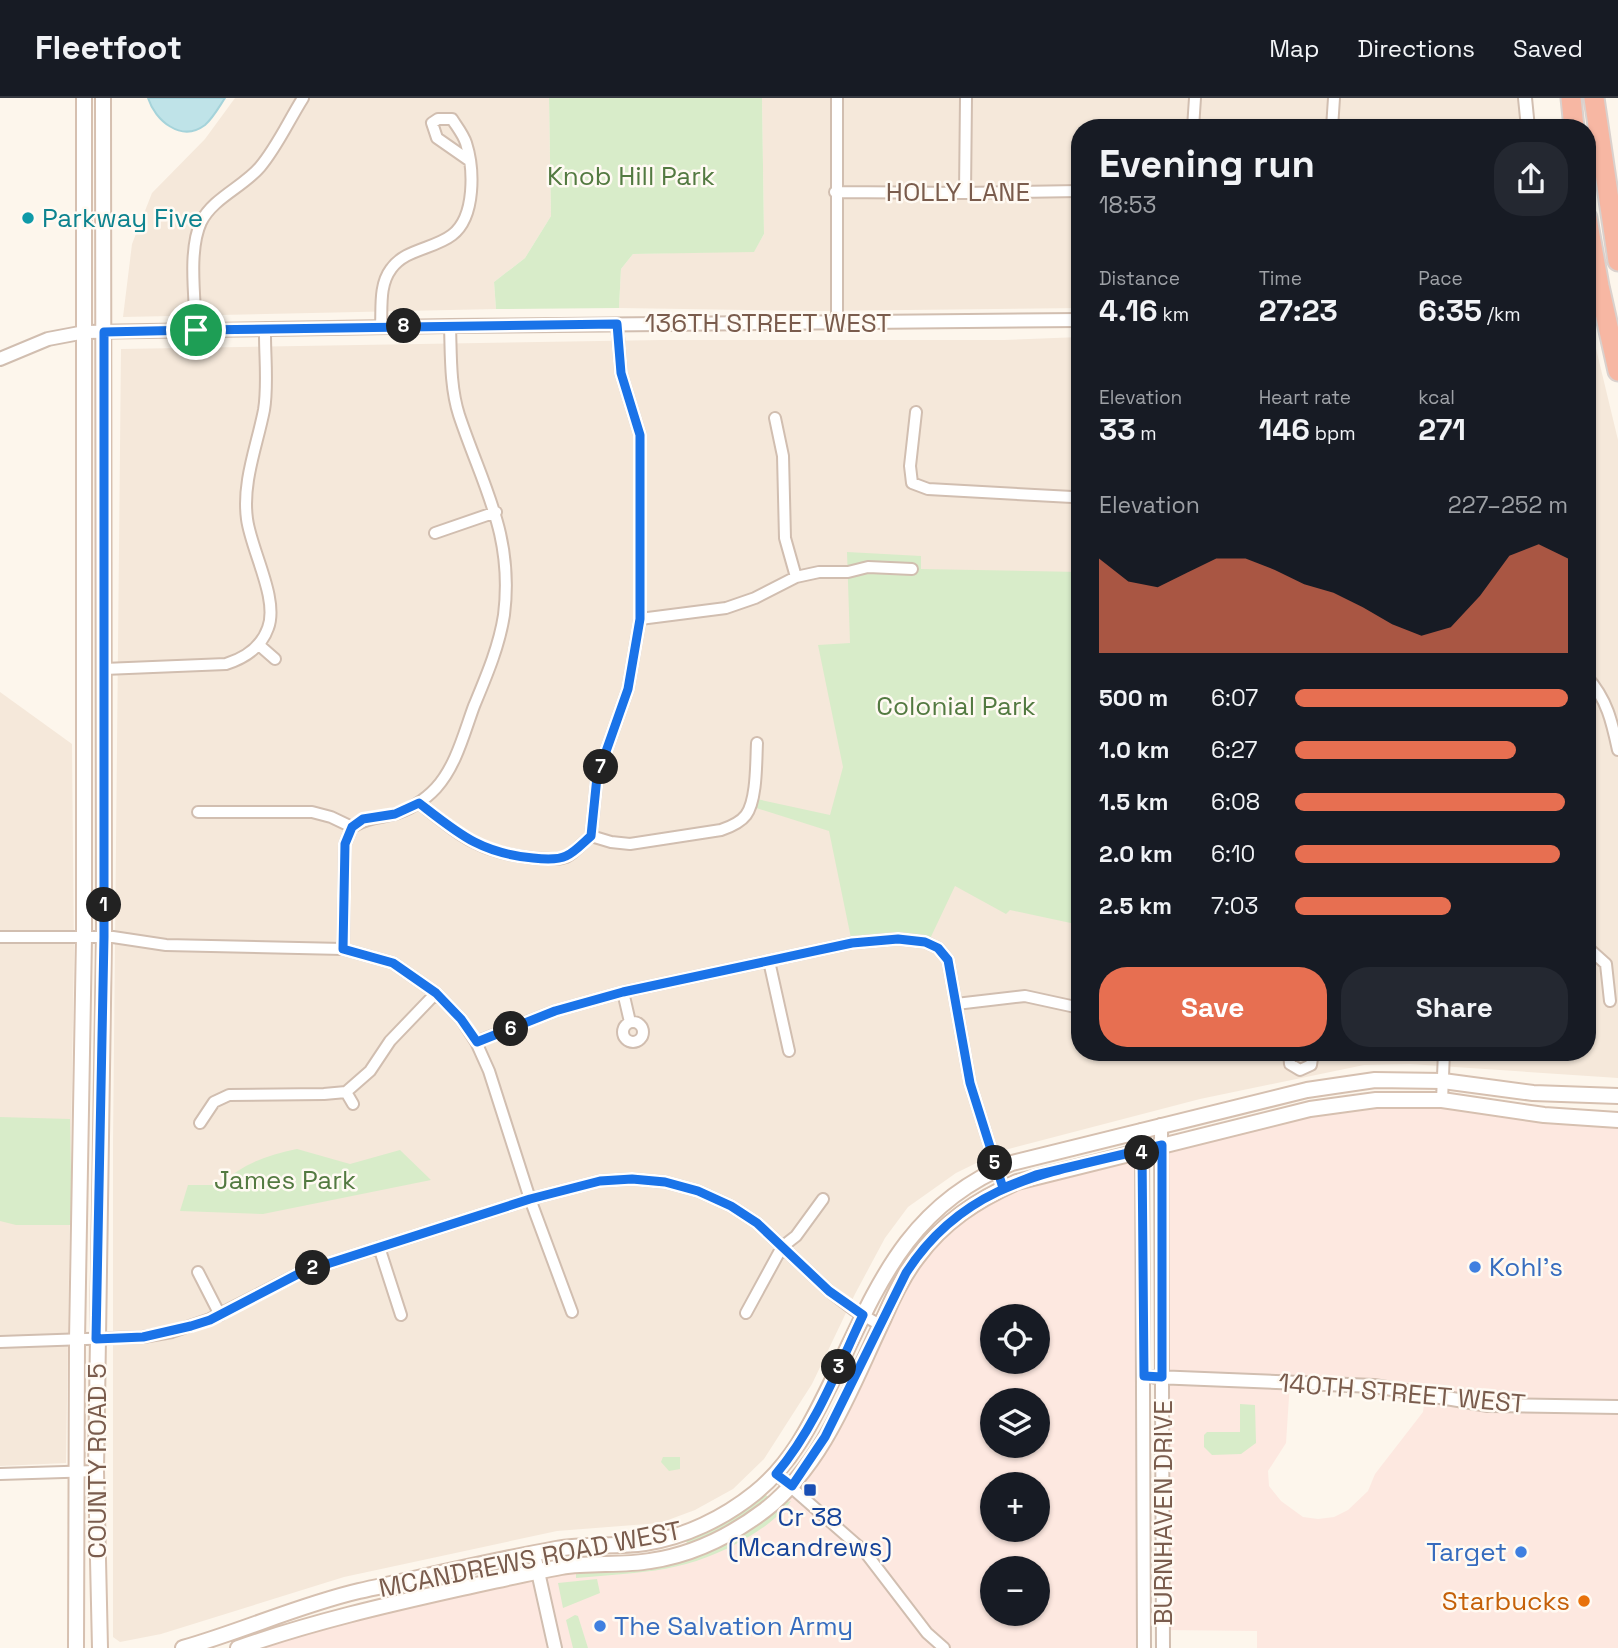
<!DOCTYPE html>
<meta charset="utf-8">
<style>
:root{--surface:#171b24;--page:#242831;--text:#f1f3f6;--muted:#9ea1a6;--line:#363941;--accent:#e76f51}
body{margin:0;font-family:"Space Grotesk",sans-serif;background:var(--page);color:var(--text);height:100vh;display:flex;flex-direction:column;font-size:26px;white-space:nowrap}
*{box-sizing:border-box;margin:0}
p{font-size:23px;color:var(--muted)}
.icon{flex:none;width:38px;height:38px;fill:none;stroke:currentColor;stroke-width:2;stroke-linecap:round;stroke-linejoin:round}
.map{position:relative;flex:1;overflow:hidden}
.side{position:absolute;left:1071px;top:21px;width:525px;height:942px;display:flex;flex-direction:column;background:var(--surface);border-radius:28px;box-shadow:0 2px 5px #0004}
.side>*{flex:none}
.tools{position:absolute;left:980px;top:1206px;display:grid;gap:14px}
.tools a{display:grid;place-items:center;width:70px;height:70px;border-radius:50%;background:var(--surface);box-shadow:0 2px 5px #0004;font-size:35px}
.pin{position:absolute;display:grid;place-items:center;width:60px;height:60px;color:#fff;margin:-30px;border:4px solid #fff;border-radius:50%;box-shadow:0 2px 7px #0007}
.km{position:absolute;width:35px;height:35px;margin:-18px;border-radius:50%;background:#222;color:#fff;font-size:19px;line-height:35px;text-align:center}
.round{display:grid;place-items:center;flex:none;width:74px;height:74px;border-radius:28px;background:var(--page)}
.summary{display:flex;align-items:center;justify-content:space-between;height:119px;padding:0 28px}
h1{font-size:38px;font-weight:800;line-height:52px}
.figures{display:grid;grid-template-columns:repeat(3,1fr);gap:10px;height:119px;padding:7px 28px}
.figures div{display:grid;align-content:center}
.figures b{font-size:30px;font-weight:800}
.figures small{font-size:19px;font-weight:400}
.figures p{font-size:19px}
.chart{height:196px;padding:14px 28px}
.chart p{display:flex;justify-content:space-between}
.chart svg{width:100%;height:126px;margin-top:7px;fill:var(--accent);opacity:.7}
.primary-button{display:flex;gap:14px;margin-top:auto;padding:14px 28px}
.primary-button a{flex:1;height:80px;border-radius:28px;background:var(--accent);color:#fff;font-size:28px;font-weight:800;line-height:80px;text-align:center}
.primary-button a+a{background:var(--page);color:var(--text)}
ul{padding:0 28px;list-style:none;font-size:23px}
li{display:grid;grid-template-columns:112px 84px 1fr;align-items:center;height:52px}
li i{height:18px;border-radius:9px;background:var(--accent)}
header{display:flex;align-items:center;gap:42px;box-sizing:border-box;height:98px;padding:0 35px;background:var(--surface);border-bottom:2px solid var(--line)}
header strong{font-size:33px}
nav{display:flex;gap:38px;margin-inline-start:auto;font-size:24px}
.map>svg:first-child{display:block}
.residential{fill:#f5e8da}
.commercial{fill:#fde8e0;fill-rule:evenodd}
.green{fill:#d8ecc9}
.water{fill:#bfe3e8;stroke:#a5d3da;stroke-width:2}
.lines{fill:none;stroke-linecap:round;stroke-linejoin:round}
.minor-casing{stroke:#d1beb0;stroke-width:14}
.tertiary-casing{stroke:#d1beb0;stroke-width:16}
.secondary-casing{stroke:#d6c0b0;stroke-width:18}
.motorway-casing{stroke:#dad1cd;stroke-width:23}
.minor{stroke:#fff;stroke-width:10}
.tertiary{stroke:#fff;stroke-width:12}
.secondary{stroke:#fff;stroke-width:14}
.motorway{stroke:#f7b7a3;stroke-width:19}
.route-casing{stroke:#fff;stroke-width:14}
.route{stroke:#1a73e8;stroke-width:9}
.culture-dot{fill:#0f9aa8;stroke:#fffaf3;stroke-width:2.5}
.shop-dot{fill:#3f7fe0;stroke:#fffaf3;stroke-width:2.5}
.transit-dot{fill:#1a4fb4;stroke:#fffaf3;stroke-width:2.5}
.food-dot{fill:#e8710a;stroke:#fffaf3;stroke-width:2.5}
.labels{text-anchor:middle;stroke-width:5;stroke-linejoin:round;paint-order:stroke}
.park-label{font-size:26px;fill:#537a41;stroke:#fffaf3}
.street-label{font-size:26px;fill:#7a5c4d;stroke:#fffaf3}
.culture-label{font-size:26px;fill:#0d838f;stroke:#fffaf3;text-anchor:start}
.shop-label{font-size:26px;fill:#366cbe;stroke:#fffaf3;text-anchor:start}
.transit-label{font-size:26px;fill:#164399;stroke:#fffaf3}
.food-label{font-size:26px;fill:#c56008;stroke:#fffaf3;text-anchor:end}
</style>
<header>
<strong>Fleetfoot</strong>
<nav><a>Map</a><a>Directions</a><a>Saved</a></nav>
</header>
<div class="map">
<svg width="1618" height="1550" viewBox="0 0 1618 1550">
<rect width="100%" height="100%" fill="#fdf6ec"/>
<path class="residential" d="M235,0H549L551,118L525,160L494,184L496,211L123,219L132,146L152,95L205,41Z
M762,0H1518L1520,30H1080V210L818,213L619,210L621,171L633,156L754,153L764,136Z
M1587,232L1593,238L1618,342V980L1410,966L1364,967L1200,1001L1001,1053L956,1075L908,1109L885,1140L855,1196L812,1286L764,1361L733,1391L695,1412L660,1425L557,1433L344,1479L161,1536L120,1544L113,1539V1045L121,251L661,242H1004L1080,239V954H1587Z
M0,594L72,646L74,856L66,1365L0,1368Z"/>
<path class="commercial" d="M1376,1002L1618,1022V1550H1257V1533L1163,1532L1162,1047ZM1290,1284L1425,1296L1423,1314L1375,1376L1368,1393L1348,1412L1334,1419L1318,1421L1303,1419L1281,1403L1269,1388L1268,1373L1286,1345Z
M1142,1052L1144,1550H238L562,1469L650,1463L745,1426L815,1356L906,1175L986,1098ZM992,1218H1038V1264H992ZM992,1302H1038V1348H992ZM992,1386H1038V1432H992ZM992,1470H1038V1516H992Z"/>
<path class="green" d="M549,0H762L764,136L754,154L633,156L621,171L619,210L496,211L494,184L525,160L551,118Z
M847,454L921,458V471L1080,474V827L1010,812L1006,816L955,788L928,845H852L829,733L750,708L752,700L830,717L843,669L818,547L850,545Z
M0,1019L70,1021L72,1127H16L0,1123Z
M297,1051L350,1066L400,1052L431,1082L263,1116L180,1113L188,1087H220C242,1066 267,1057 297,1051Z
M1240,1306L1255,1307L1256,1345L1241,1356L1212,1357L1204,1349V1337L1207,1334H1240Z
M663,1359H680V1371L669,1373L661,1364Z
M766,1397L769,1400C744,1421 717,1435 688,1447L686,1443L728,1421Z
M791,1403C781,1417 765,1429 750,1438C689,1475 644,1474 576,1480V1474L708,1453L733,1441L757,1426L783,1405Z
M597,1481L600,1495L563,1510L558,1485Z
M575,1517L578,1518L588,1550H573L566,1522Z"/>
<path class="water" d="M148,0H225C219,9 213,20 205,27C181,45 155,22 148,0Z"/>
<g class="lines">
<g class="minor-casing">
<path id="minor" d="M1193,30L1195,0
M1332,30L1334,0
M835,94L965,95L1080,93
M965,95L966,0
M837,225V0
M381,229C382,209 379,187 391,171C405,151 434,151 452,137C476,119 474,70 466,45C463,36 457,29 452,21H438L432,25L437,40L470,63
M196,231C195,200 188,152 201,124C213,100 243,89 260,69C277,49 289,22 303,0
M916,314L910,368L912,385L928,391L1072,399L1080,396
M775,320L783,358L785,440L796,479
M435,435L496,414
M640,521L726,510L755,500L796,479L819,474H848L868,469L912,471
M259,547L275,561
M104,571L226,566C245,560 261,550 268,530C279,501 251,452 247,421C242,384 257,348 264,312C268,288 265,261 265,237L267,230
M1587,579C1607,601 1612,624 1618,652
M419,705C460,737 479,755 533,760C542,761 558,762 566,759C574,755 584,744 591,738L611,744L630,746L721,732C730,729 740,725 746,717C757,702 756,664 757,645
M198,714H312L331,719L352,729C365,721 376,720 391,717C408,713 425,702 436,690C456,668 464,635 474,608C486,579 499,549 504,517C514,437 483,389 459,317C450,289 451,257 450,228
M591,738L597,679L628,591L640,521V337L621,275L617,226
M0,839H113L166,847L343,851L393,865L436,895L461,921L476,944L489,973L530,1101L572,1214
M1587,849L1606,866L1610,903
M343,851L345,746L352,729
M769,863L789,953
M623,894L630,924
M956,906L1025,898L1080,910
M623 934a10 10 0 1 1 20 0a10 10 0 1 1-20 0Z
M476,944L555,913L623,894L852,845L898,841L925,844L938,850L948,862L970,985L1003,1090
M1289,954L1290,966L1300,972L1311,967L1313,954
M346,994L353,1006
M1442,1002L1444,954
M200,1025L214,1004L229,997L324,996L346,994L370,973L390,943L436,895
M379,1149L401,1217
M198,1174L220,1217
M746,1215L782,1149L796,1138L823,1101
M0,1244L143,1239L172,1234L210,1221L302,1174L530,1101L600,1083L632,1081L665,1084L698,1093L731,1108L757,1125L829,1193L854,1212L880,1227
M0,1376L96,1373
M776,1376L865,1454L927,1535L944,1550"/>
</g>
<g class="tertiary-casing">
<path id="tertiary" d="M1525,0L1528,30
M0,261L48,241L85,234L450,228L1080,222
M1161,1027L1163,1550
M1142,1032L1144,1550
M1155,1279L1374,1288L1488,1307L1618,1309
M534,1456L555,1550"/>
</g>
<g class="secondary-casing">
<path id="secondary" d="M76,1550L77,1242L84,839V0
M100,1550L96,1373L104,839L103,0
M183,1550C243,1533 299,1507 359,1493C424,1479 490,1463 556,1451C585,1446 616,1449 645,1445C685,1439 724,1420 755,1395C791,1366 810,1328 830,1287C876,1192 905,1108 1012,1065L1307,992L1375,982L1443,983L1533,995L1618,998
M238,1550C312,1524 386,1507 462,1490C495,1483 528,1475 561,1469C590,1464 621,1468 650,1463C692,1457 732,1437 765,1412C825,1365 852,1286 884,1220C893,1199 903,1178 917,1160C943,1124 977,1102 1017,1084L1310,1011L1376,1002H1442L1544,1017L1618,1022"/>
</g>
<g class="motorway-casing">
<path id="motorway" d="M1571,0L1574,30
M1594,0L1618,163
M1587,120L1599,188L1618,273"/>
</g>
<use href="#minor" class="minor"/>
<use href="#tertiary" class="tertiary"/>
<use href="#secondary" class="secondary"/>
<use href="#motorway" class="motorway"/>
</g>
<g class="lines">
<g class="route-casing">
<path id="route" d="M196,232L104,234V839L96,1241L143,1239L191,1228L210,1222L302,1174L530,1101L600,1083L632,1081L665,1084L698,1093L731,1108L757,1125L829,1193L863,1217C837,1272 815,1330 776,1376L792,1388L825,1339L906,1175C964,1085 1046,1075 1142,1052L1144,1278L1162,1279V1047L1036,1077L1003,1090L970,985L948,862L938,850L925,844L898,841L852,845L623,894L555,913L477,944L461,921L436,895L393,865L343,851L345,746L352,729L363,721L395,716L419,705C459,736 480,755 533,760C542,761 558,762 566,758C574,755 584,744 591,738L597,679L628,591L640,521V337L621,275L617,226L196,232"/>
</g>
<use href="#route" class="route"/>
</g>
<circle class="culture-dot" cx="28" cy="120" r="7"/>
<g class="shop-dot">
<circle cx="1475" cy="1169" r="7"/>
<circle cx="1521" cy="1454" r="7"/>
<circle cx="600" cy="1528" r="7"/>
</g>
<rect class="transit-dot" x="803" y="1385" width="14" height="14" rx="3.5"/>
<circle class="food-dot" cx="1584" cy="1503" r="7"/>
<g class="labels">
<g class="park-label">
<text x="631" y="87">Knob Hill Park</text>
<text x="956" y="617">Colonial Park</text>
<text x="285" y="1091">James Park</text>
</g>
<g class="street-label">
<text x="958" y="103">HOLLY LANE</text>
<text x="768" y="234">136TH STREET WEST</text>
<text transform="translate(1402 1295) rotate(5)" y="9">140TH STREET WEST</text>
<text transform="translate(97 1363) rotate(-90)" y="9">COUNTY ROAD 5</text>
<text transform="translate(1163 1415) rotate(-90)" y="9">BURNHAVEN DRIVE</text>
<text transform="translate(530 1461) rotate(-11)" y="9">MCANDREWS ROAD WEST</text>
</g>
<g class="culture-label">
<text x="42" y="129">Parkway Five</text>
</g>
<g class="shop-label">
<text x="1489" y="1178">Kohl's</text>
<text x="1507" y="1463" text-anchor="end">Target</text>
<text x="614" y="1537">The Salvation Army</text>
</g>
<g class="transit-label">
<text x="810" y="1428">Cr 38<tspan x="810" dy="30">(Mcandrews)</tspan></text>
</g>
<g class="food-label">
<text x="1570" y="1512">Starbucks</text>
</g>
</g>
</svg>
<div class="tools">
<a><svg class="icon" aria-label="locate" viewBox="0 0 24 24"><circle cx="12" cy="12" r="6"/><path d="M12 2v4M12 18v4M2 12h4M18 12h4"/></svg></a>
<a><svg class="icon" aria-label="layers" viewBox="0 0 24 24"><path d="M12 4l9 5-9 5-9-5zM3 14l9 5 9-5"/></svg></a>
<a>+</a>
<a>−</a>
</div>
<div class="pin" style="left:196px;top:232px;background:#1e9e55"><svg class="icon" aria-label="arrive" viewBox="0 0 24 24"><path d="M6 21V4h12l-3 4 3 4H6"/></svg></div>
<b class="km" style="left:104px;top:807px">1</b>
<b class="km" style="left:313px;top:1170px">2</b>
<b class="km" style="left:839px;top:1269px">3</b>
<b class="km" style="left:1142px;top:1055px">4</b>
<b class="km" style="left:995px;top:1065px">5</b>
<b class="km" style="left:511px;top:931px">6</b>
<b class="km" style="left:601px;top:669px">7</b>
<b class="km" style="left:404px;top:228px">8</b>
<section class="side">
<div class="summary"><div><h1>Evening run</h1><p>18:53</p></div><a class="round"><svg class="icon" aria-label="share" viewBox="0 0 24 24"><path d="M12 15V3M7 8l5-5 5 5M5 13v7h14v-7"/></svg></a></div>
<div class="figures">
<div><p>Distance</p><b>4.16<small> km</small></b></div>
<div><p>Time</p><b>27:23</b></div>
<div><p>Pace</p><b>6:35<small> /km</small></b></div>
</div>
<div class="figures">
<div><p>Elevation</p><b>33<small> m</small></b></div>
<div><p>Heart rate</p><b>146<small> bpm</small></b></div>
<div><p>kcal</p><b>271</b></div>
</div>
<div class="chart"><p><span>Elevation</span>227–252 m</p>
<svg viewBox="0 0 160 44" preserveAspectRatio="none"><path d="M0 44V11L10 19L20 21L30 16L40 11L50 11L60 15L70 20L80 23L90 28L100 34L110 38L120 35L130 24L140 10L150 6L160 11V44z"/></svg>
</div>
<ul>
<li><b>500 m</b>6:07<i style="width:100%"></i></li>
<li><b>1.0 km</b>6:27<i style="width:81%"></i></li>
<li><b>1.5 km</b>6:08<i style="width:99%"></i></li>
<li><b>2.0 km</b>6:10<i style="width:97%"></i></li>
<li><b>2.5 km</b>7:03<i style="width:57%"></i></li>
</ul>
<div class="primary-button"><a>Save</a><a>Share</a></div>
</section>
</div>
